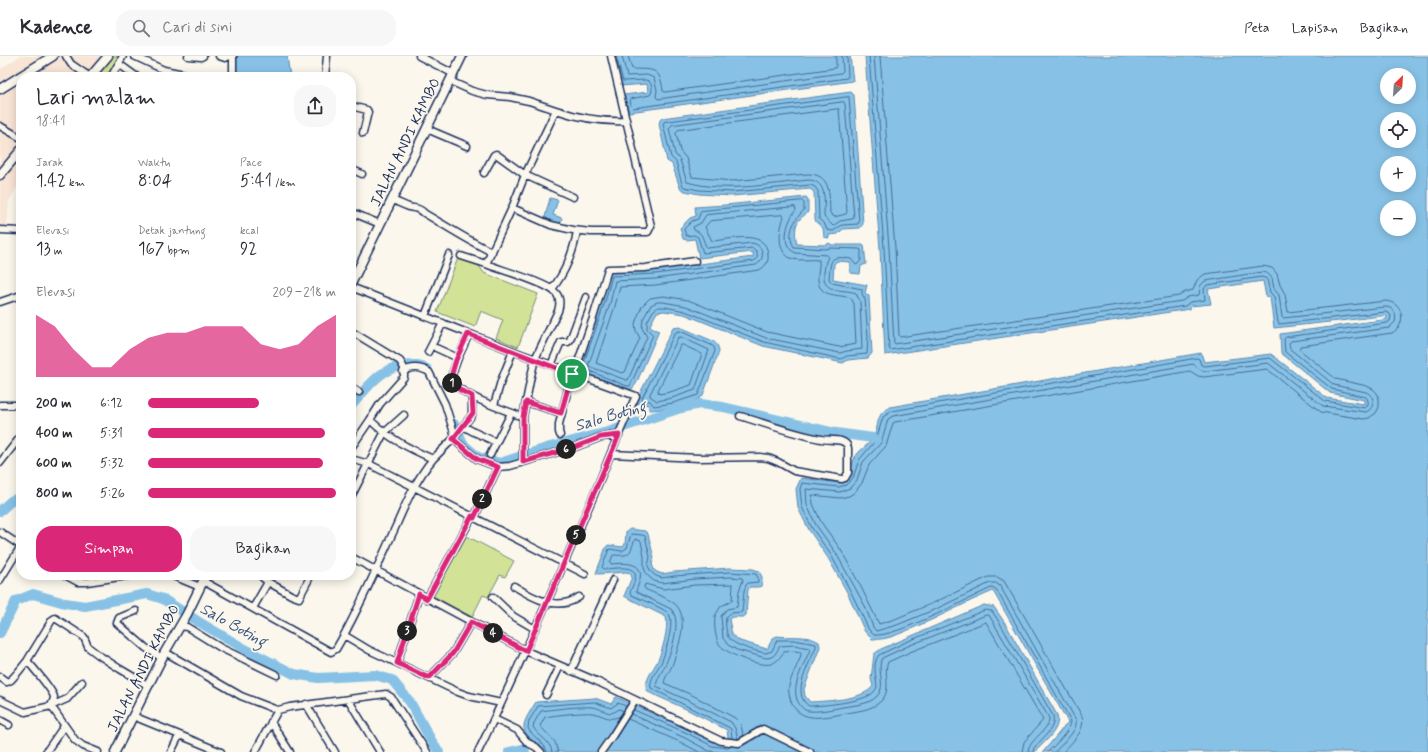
<!DOCTYPE html>
<html lang="id">
<meta charset="utf-8">
<style>
:root{--surface:#fff;--page:#f7f7f7;--text:#2b2b33;--muted:#7c7c81;--line:#e1e1e2;--accent:#db2777}
body{margin:0;font-family:Mynerve,sans-serif;background:var(--page);color:var(--text);height:100vh;display:flex;flex-direction:column;font-size:15px;white-space:nowrap}
*{box-sizing:border-box;margin:0}
p{font-size:13px;color:var(--muted)}
.icon{flex:none;width:22px;height:22px;fill:none;stroke:currentColor;stroke-width:2;stroke-linecap:round;stroke-linejoin:round}
.map{position:relative;flex:1;overflow:hidden}
.side{position:absolute;left:16px;top:16px;width:340px;height:508px;display:flex;flex-direction:column;background:var(--surface);border-radius:16px;box-shadow:0 2px 10px #0003}
.side>*{flex:none}
.needle{width:26px;rotate:25deg}
.fabs{position:absolute;left:1380px;top:12px;display:grid;gap:8px}
.fabs a{display:grid;place-items:center;width:36px;height:36px;border-radius:50%;background:var(--surface);box-shadow:0 2px 10px #0003;font-size:20px}
.pin{position:absolute;display:grid;place-items:center;width:34px;height:34px;color:#fff;margin:-17px;border:2px solid #fff;border-radius:50%;box-shadow:0 1px 4px #0007}
.km{position:absolute;width:20px;height:20px;margin:-10px;border-radius:50%;background:#222;color:#fff;font-size:11px;line-height:20px;text-align:center}
.round{display:grid;place-items:center;flex:none;width:42px;height:42px;border-radius:16px;background:var(--page)}
.head{display:flex;align-items:center;justify-content:space-between;height:68px;padding:0 20px}
h1{font-size:22px;font-weight:600;line-height:30px}
.figures{display:grid;grid-template-columns:repeat(3,1fr);gap:6px;height:68px;padding:4px 20px}
.figures div{display:grid;align-content:center}
.figures b{font-size:17px;font-weight:600}
.figures small{font-size:11px;font-weight:400}
.figures p{font-size:11px}
.chart{height:112px;padding:8px 20px}
.chart p{display:flex;justify-content:space-between}
.chart svg{width:100%;height:72px;margin-top:4px;fill:var(--accent);opacity:.7}
.primary-button{display:flex;gap:8px;margin-top:auto;padding:8px 20px}
.primary-button a{flex:1;height:46px;border-radius:16px;background:var(--accent);color:#fff;font-size:16px;font-weight:600;line-height:46px;text-align:center}
.primary-button a+a{background:var(--page);color:var(--text)}
ul{padding:0 20px;list-style:none;font-size:13px}
li{display:grid;grid-template-columns:64px 48px 1fr;align-items:center;height:30px}
li i{height:10px;border-radius:5px;background:var(--accent)}
header{display:flex;align-items:center;gap:24px;box-sizing:border-box;height:56px;padding:0 20px;background:var(--surface);border-bottom:1px solid var(--line)}
header strong{font-size:19px}
nav{display:flex;gap:22px;margin-inline-start:auto;font-size:14px}
.search{width:280px;height:36px;background:var(--page);display:flex;align-items:center;gap:10px;box-sizing:border-box;padding:0 14px;border-radius:16px;color:var(--muted);font-size:15px}
.map>svg:first-child{display:block}
.built{fill:#f8e5d6}
.green{fill:#d2e397;stroke:#76897a}
.water{fill:#87c2e6;stroke:#5c87b0;fill-rule:evenodd}
.pier{fill:#fbf7ec}
.lines{fill:none;stroke-linecap:round;stroke-linejoin:round}
.shore{stroke:#466a94;stroke-width:1}
.river{stroke:#87c2e6;stroke-width:10}
.minor-casing{stroke:#1b2f5e;stroke-width:9}
.tertiary-casing{stroke:#1b2f5e;stroke-width:11}
.minor{stroke:#fbf7ec;stroke-width:6}
.tertiary{stroke:#fbf7ec;stroke-width:8}
.route-casing{stroke:#fff;stroke-width:8}
.route{stroke:#db2777;stroke-width:5}
.labels{text-anchor:middle;stroke-width:3.5;stroke-linejoin:round;paint-order:stroke}
.street-label{font-size:15px;fill:#1b2f5e;stroke:#fbf7ec}
.water-label{font-size:16px;font-style:italic;fill:#365480;stroke:#fbf7ec}
</style>
<header>
<strong>Kadence</strong>
<div class="search"><svg class="icon" aria-label="search" viewBox="0 0 24 24"><circle cx="10" cy="10" r="6"/><path d="M15 15l6 6"/></svg>Cari di sini</div>
<nav><a>Peta</a><a>Lapisan</a><a>Bagikan</a></nav>
</header>
<div class="map">
<svg width="1428" height="696" viewBox="0 0 1428 696">
<rect width="100%" height="100%" fill="#fbf7ec"/>
<filter id="ink" filterUnits="userSpaceOnUse"><feTurbulence type="fractalNoise" baseFrequency=".025" numOctaves="2"/><feDisplacementMap in="SourceGraphic" scale="8" xChannelSelector="R" yChannelSelector="G"/><feConvolveMatrix kernelMatrix="1 2 1 2 8 2 1 2 1" color-interpolation-filters="sRGB"/></filter>
<g filter="url(#ink)">
<path class="built" d="M20,0H103L86,21H21V124L9,145L7,172L0,173V12L1,13Z"/>
<path class="green" d="M109,0H119L107,21H96L93,19Z
M458,202L479,210L484,217L538,238L518,291L496,282L503,264L481,255L475,271L437,256Z
M463,478L514,505L505,521L500,519L488,541L483,539L472,561L431,539Z"/>
<path class="water" d="M238,0H287L290,21H236L235,4Z
M612,0H850L853,25L629,56L624,39L648,36L647,28L620,30Z
M865,0H1428V696H1043L1068,666L993,535C966,546 940,561 913,572C901,577 886,585 872,583L865,576L848,538L828,502L809,474L798,452L796,433L801,422L839,427C852,424 850,411 855,401C859,394 868,390 872,383C881,370 873,360 890,351L1201,297L1204,306L1271,298L1327,342L1364,348V344L1330,337L1281,297L1280,278L1387,263L1386,260L1274,272L1270,241H1266L1263,225L1208,233L1211,248L1191,250L1190,253L885,299L880,193ZM1387,19H1409V41H1387ZM1387,63H1409V85H1387ZM1387,107H1409V129H1387ZM1387,151H1409V173H1387Z
M851,36L854,39L863,168L860,172L843,173L838,178L829,179V182L824,181L823,172L816,166L815,163L814,136L810,133L732,140L699,138L685,135L680,132L672,108L667,105L659,68L660,64L662,62Z
M806,141L808,143V156C806,158 803,160 800,163C794,169 795,180 797,188L826,189L829,187L832,189H864L866,208L861,210L860,218L850,217V206L837,205L834,208L833,223L867,229L865,237L869,240L872,297L868,302L848,304L843,307L763,290L684,258L664,255L657,256L650,269L651,272L659,275L636,328L632,333L626,334L585,319L578,314L610,217L654,214L753,201V196L699,202L695,183L687,184L683,183L680,172L690,162L696,160L695,151L725,149Z
M550,142L558,144L553,159L562,162L560,168L554,166V168L544,165Z
M680,271L713,285C717,288 719,291 719,296L703,339C697,348 660,354 649,354V349L635,347L673,272Z
M630,473L645,475L648,478L654,502L652,508L654,514L657,516L662,518L674,516L730,512L753,513L759,515L762,521V530L758,531H750L748,533L746,559L743,561H732L729,563L732,579L740,585L767,593L773,582L777,580C790,582 807,578 819,586L820,591L804,633L805,640L810,646C825,645 864,644 873,630L871,623L874,598L881,593L984,549L994,551L1005,567L1057,659C1061,674 1045,685 1035,696H544C522,672 516,677 536,646L595,642L611,648L616,641L689,674L713,686L729,688L727,674L686,653L650,637C647,635 646,633 646,629C647,622 653,613 657,606C662,596 669,572 666,561L624,540L632,521L630,517L626,516L598,518L596,517L606,491L608,489L623,491L625,488L626,476Z"/>
<path class="pier" d="M1386,260V263L1322,271V270L1377,263L1322,269V268Z
M1280,299L1330,338L1363,345V347L1327,341L1278,301L1328,340L1356,345L1329,339Z"/>
<g class="lines">
<path class="shore" d="M616,0L623,25L646,24C652,25 654,34 650,39L630,43L631,50L633,52L847,22L848,20L847,0
M622,0L627,20L647,19L654,22L657,34L656,41L658,43L841,17L843,15L842,0
M628,0L632,13C652,14 660,10 663,35L665,36L835,12L836,10V0
M869,0L884,192L889,292L890,294L1185,250L1190,246L1205,244L1204,233L1207,229L1262,221L1267,223L1270,236L1274,241L1278,266L1279,268L1385,256L1389,257L1391,260L1390,265L1387,267L1286,281L1284,283L1285,296L1332,333L1366,341C1369,345 1369,350 1365,352L1325,345L1270,302L1205,310L1201,309L1199,303L1197,302L892,355L883,361L876,384L859,404L853,422L846,429L839,431L802,427L800,433L802,451L812,472L831,499L851,536L869,574L874,579C894,582 969,542 991,532L996,533L1071,665C1071,674 1055,689 1048,696
M874,0L889,192L894,288L1182,245L1188,241L1199,239L1200,230L1205,225L1262,216L1267,217L1272,222L1274,233L1279,239L1282,261L1283,262L1385,251C1394,251 1397,258 1395,266L1389,272L1291,285L1289,287L1290,293L1334,329L1366,336C1376,340 1375,352 1366,356L1323,350L1268,307L1205,315L1199,313L1193,308L893,360L888,363L881,387L863,406L857,424L850,432L840,436L806,433L807,449L816,469L836,497L865,550L873,571L876,575L897,569L936,553L990,527H996L1000,530L1076,664C1078,676 1062,687 1055,696
M880,0L895,192L899,279L900,281L1179,240L1185,236L1193,234L1197,224L1205,218L1263,210L1272,212L1277,218L1280,229L1285,238L1288,256L1386,245C1404,247 1407,269 1392,277L1301,290L1299,292L1300,294L1336,323L1367,330L1373,333L1377,337L1379,343V351L1376,357L1369,362L1363,363L1321,356L1267,313L1204,321L1198,320L1190,315L895,366L893,367L886,390L869,409L862,427L854,437L849,440L840,442L812,439L813,448L821,466L841,494L861,531L879,568L895,563L933,547L988,521H997L1004,525L1082,660C1086,675 1072,686 1063,696
M849,41L859,166L858,168L842,169L833,175L827,174L825,169L819,163L818,135L815,131L811,129L732,136L699,134L684,131L682,128L676,106L671,101L663,68L664,66Z
M844,46L845,48L854,162L852,163L840,165L833,170L824,161C824,147 828,125 809,124C769,128 726,137 687,126L680,104L675,98L669,72L672,69Z
M839,53L847,156L846,158L834,161L830,157C829,140 832,118 808,118L732,125L692,121L686,102L680,95L676,77L678,74Z
M802,145L804,147V154C794,164 786,178 794,191L826,193L830,192L859,193L861,194V204L857,209L855,208L851,203C829,199 831,203 829,223L832,227L862,233V238L865,243L868,281L867,298L847,300L841,303L764,286L685,255L665,251H658L653,255L647,266V273L653,279L630,330H627L582,312L605,246L612,220L655,218L754,205C758,202 758,199 756,195L753,192L703,197L698,181L694,179L686,180L684,173L692,165L698,163L701,155Z
M795,151L796,154C787,164 779,191 796,197L827,199L828,201C825,206 825,211 824,216C822,239 842,232 856,237L860,246L862,293L847,295L840,297L766,282L686,250L663,246H657L651,249L643,263L642,272L647,281L628,324H626L588,310L610,248L615,225L655,223L756,209C766,203 764,189 752,187L707,192C702,184 704,177 694,174L693,171L701,167L706,159Z
M783,159L784,161C779,173 776,198 793,203C801,205 811,203 819,204C820,211 817,217 818,224C819,242 840,238 851,242L854,248L856,288L839,291L767,276L688,244L663,240L650,242L642,250L637,262L635,268L636,275L640,282L625,316L622,317L596,307L615,250L620,231L656,229L759,214C765,211 769,206 768,199C767,172 729,184 712,185L705,171L710,165Z
M680,275L711,289L714,291L715,295L698,339L673,347L654,350L650,345L643,344L642,342L675,277Z
M681,281L709,294L695,334L672,342L657,345L650,340V338L678,282Z
M681,289H683L702,298L691,329L670,336L659,338L658,335Z
M634,654L687,677L712,690L728,692L732,690
M631,658L685,682L709,695L718,696
M628,663L682,687L699,696
M743,680L741,668L735,662L692,639L664,627C665,620 671,614 673,607C678,592 690,561 675,548C666,541 655,538 645,533L644,531L645,528L663,533L695,529L733,528L732,545L721,550L715,560C714,568 715,581 719,588C726,598 759,611 771,608C777,606 780,601 784,596L794,595L801,596V599C798,609 791,620 789,630C788,636 790,643 792,648C802,667 825,661 842,658C855,655 872,655 882,644C892,632 883,619 888,606L910,596L986,566L1043,664L1024,686L1022,696
M732,682L731,673L728,671L651,632C649,624 657,614 661,607C665,598 675,567 669,558C665,552 638,543 630,538C630,533 634,529 635,523C639,507 613,513 604,513L602,511L609,493L622,495L627,492L631,478L642,479L645,480L650,501L648,510L651,516L656,520L662,522L674,520L730,516L756,518L758,522V526L748,527L746,529L744,535L742,556L731,557L726,561C725,567 726,576 728,581C732,589 758,596 766,597L772,595L777,584H794L816,588V591C810,607 790,638 809,650C822,650 857,646 868,640C873,638 875,635 877,631C876,621 872,607 879,599L906,586L985,554L992,555L1001,569L1053,660C1056,673 1041,683 1034,692L1033,696
M738,683L735,672L731,666L689,645L656,630C657,622 663,615 666,607C672,594 682,564 671,553L636,536C637,531 639,528 640,523C644,505 623,507 612,508L610,507L613,499C631,500 629,499 635,483L641,485L644,501V512L647,519L654,525L662,527L695,523L730,521L742,522L743,524L739,535L737,551L727,553L721,560L723,582L728,589L737,594L766,602C775,602 776,596 780,590L794,589L809,592L810,594C804,609 788,634 800,649C802,652 805,655 809,655C820,656 832,653 843,651C854,649 869,649 877,640C887,630 876,615 882,602L908,590L986,559H989L1049,662C1050,674 1029,683 1028,696
M547,696C545,686 532,681 528,672L529,665L538,650L594,646L611,652L618,647L626,650
M552,696C551,685 538,680 533,671L534,667L541,655C556,653 578,650 592,651C604,652 608,662 619,653L624,655
M558,696L555,686L540,670L545,661C555,659 583,656 593,657C604,659 609,666 620,660"/>
<path class="river" d="M351,350C360,340 369,328 379,320C393,309 411,306 427,313
M454,368L463,388L478,401L500,407L550,391L611,375L681,352L700,348L723,351L836,377L873,382
M0,455L11,445L21,441
M0,577L16,545L33,538L65,547L85,550L147,538L163,543L199,566L245,593L294,618L318,622L375,619L392,624L410,646L431,684L439,696
M509,696L522,693L525,696"/>
<g class="minor-casing">
<path id="minor" d="M66,0L71,8L90,21
M134,0L164,14L184,18
M188,0L201,1L203,0
M219,0L225,2L230,0
M233,0V21
M419,0L454,18
M119,8L137,21
M111,21L123,0
M325,21L327,0
M450,25L472,35L487,39L510,41L529,45L556,54L525,119L512,152L551,169L573,174L591,176H648L651,170L611,0
M351,50L367,54L368,56L363,77
M556,54C579,62 601,66 626,65
M0,70L21,82
M427,73L467,90
M351,113L362,118
M484,117L494,99L496,98L525,119L573,141
M392,144C398,146 403,149 409,151C415,153 419,151 424,157C446,170 469,185 492,196
M512,152L486,208C501,214 548,227 556,237C561,243 560,249 558,255L535,303L531,320L523,361V405
M351,156L380,168
M0,174L21,175
M461,200L486,208
M351,231L513,295L636,340C620,373 607,407 593,441C556,526 519,612 478,696
M552,233C565,217 574,195 577,175
M0,246L21,239
M425,260L449,199
M436,292L458,302L450,324C464,341 502,353 523,361
M428,296L443,267
M458,302L469,278
M551,309L561,286H568L570,284L586,241
M403,316C412,310 420,311 429,316L445,348L455,380
M574,318L593,262L608,213L645,212L695,205
M351,331L359,336
M526,346L561,357
M0,349H21
M494,349L501,325L513,295
M370,364C390,383 408,392 433,403C416,423 406,447 396,470C379,507 363,544 344,579L369,594L397,607L419,538
M463,370L474,376L496,386
M560,379L559,376V368L572,318
M453,383L477,403L498,411L510,410L575,391L601,381L619,379
M351,392L370,364L380,348L404,321V312L400,305L354,277
M611,398L699,402L760,401L768,402L778,406L794,415L842,423L845,422L848,417V392C846,381 829,385 821,383C793,378 767,368 740,360
M490,399L511,357
M351,403L369,408L585,518
M433,403L453,383L472,359V340
M0,407L21,380
M351,441L384,377L404,359
M474,462L498,411
M0,476L21,490
M351,501L526,595L596,625L721,685L739,687L763,673L810,696
M65,519L78,526H87L133,519
M171,519L200,531
M262,519L263,522L268,526
M0,524L21,490
M203,525L331,596L336,593L344,579
M78,526L83,519
M514,530C533,542 558,556 579,541
M493,541L513,560L535,573
M427,543L472,461
M253,552L268,526L291,539L299,542L311,519
M136,555L119,562L117,567L146,592L162,602
M180,570L187,571L221,592L277,619
M165,596L241,640L277,654
M27,605C32,610 53,635 54,641C54,644 52,647 51,650L67,643L82,626
M397,607L458,636L469,640L501,647
M571,615L613,524
M0,621L7,626L11,624L19,615L27,605L52,564L55,562L84,581L88,591L100,600L120,613L149,630
M429,622L453,597L471,566
M546,639L560,610
M348,643L380,696
M0,644L25,656L51,650L75,684L83,690L98,696
M306,648L335,696
M133,660L221,696
M494,663L517,674L528,687L536,691L541,696
M0,664L9,669
M271,666L290,696
M46,696L64,670
M171,696L179,680
M255,696L278,654L290,651L386,638L391,641L427,696
M601,696L613,679L635,644"/>
</g>
<g class="tertiary-casing">
<path id="tertiary" d="M90,21L108,0
M0,33L53,0
M0,119L21,94
M351,228L462,0
M115,696L165,596L187,558L206,519"/>
</g>
<use href="#minor" class="minor"/>
<use href="#tertiary" class="tertiary"/>
</g>
</g>
<g class="lines" filter="url(#ink)">
<g class="route-casing">
<path id="route" d="M468,278L572,318L561,357L526,346L523,361V406L575,391L601,381L619,379L526,595L471,566L453,597L429,622L397,607L419,538L427,543L472,460L474,462L498,411L477,403L453,383L473,357L472,340L460,334L450,324L456,304Z"/>
</g>
<use href="#route" class="route"/>
</g>
<g class="labels">
<g class="street-label">
<text transform="translate(405 86) rotate(-64)" y="5">JALAN ANDI KAMBO</text>
<text transform="translate(143 612) rotate(-63)" y="5">JALAN ANDI KAMBO</text>
</g>
<g class="water-label">
<text transform="translate(610 359) rotate(-16)" y="6">Salo Boting</text>
<text transform="translate(234 568) rotate(29)" y="6">Salo Boting</text>
</g>
</g>
</svg>
<div class="fabs">
<a><svg class="needle" viewBox="-14 -14 28 28"><path d="M0-13l5 13h-10z" fill="#e53935"/><path d="M0 13l5-13h-10z" fill="#7c7c81"/></svg></a>
<a><svg class="icon" aria-label="locate" viewBox="0 0 24 24"><circle cx="12" cy="12" r="6"/><path d="M12 2v4M12 18v4M2 12h4M18 12h4"/></svg></a>
<a>+</a>
<a>−</a>
</div>
<div class="pin" style="left:572px;top:318px;background:#1e9e55"><svg class="icon" aria-label="arrive" viewBox="0 0 24 24"><path d="M6 21V4h12l-3 4 3 4H6"/></svg></div>
<b class="km" style="left:452px;top:327px">1</b>
<b class="km" style="left:482px;top:443px">2</b>
<b class="km" style="left:407px;top:575px">3</b>
<b class="km" style="left:493px;top:577px">4</b>
<b class="km" style="left:576px;top:479px">5</b>
<b class="km" style="left:566px;top:393px">6</b>
<section class="side">
<div class="head"><div><h1>Lari malam</h1><p>18:41</p></div><a class="round"><svg class="icon" aria-label="share" viewBox="0 0 24 24"><path d="M12 15V3M7 8l5-5 5 5M5 13v7h14v-7"/></svg></a></div>
<div class="figures">
<div><p>Jarak</p><b>1.42<small> km</small></b></div>
<div><p>Waktu</p><b>8:04</b></div>
<div><p>Pace</p><b>5:41<small> /km</small></b></div>
</div>
<div class="figures">
<div><p>Elevasi</p><b>13<small> m</small></b></div>
<div><p>Detak jantung</p><b>167<small> bpm</small></b></div>
<div><p>kcal</p><b>92</b></div>
</div>
<div class="chart"><p><span>Elevasi</span>209–218 m</p>
<svg viewBox="0 0 160 44" preserveAspectRatio="none"><path d="M0 44V6L10 13L20 27L30 38L40 38L50 27L60 20L70 17L80 17L90 13L100 13L110 13L120 24L130 27L140 24L150 13L160 6V44z"/></svg>
</div>
<ul>
<li><b>200 m</b>6:12<i style="width:59%"></i></li>
<li><b>400 m</b>5:31<i style="width:94%"></i></li>
<li><b>600 m</b>5:32<i style="width:93%"></i></li>
<li><b>800 m</b>5:26<i style="width:100%"></i></li>
</ul>
<div class="primary-button"><a>Simpan</a><a>Bagikan</a></div>
</section>
</div>
